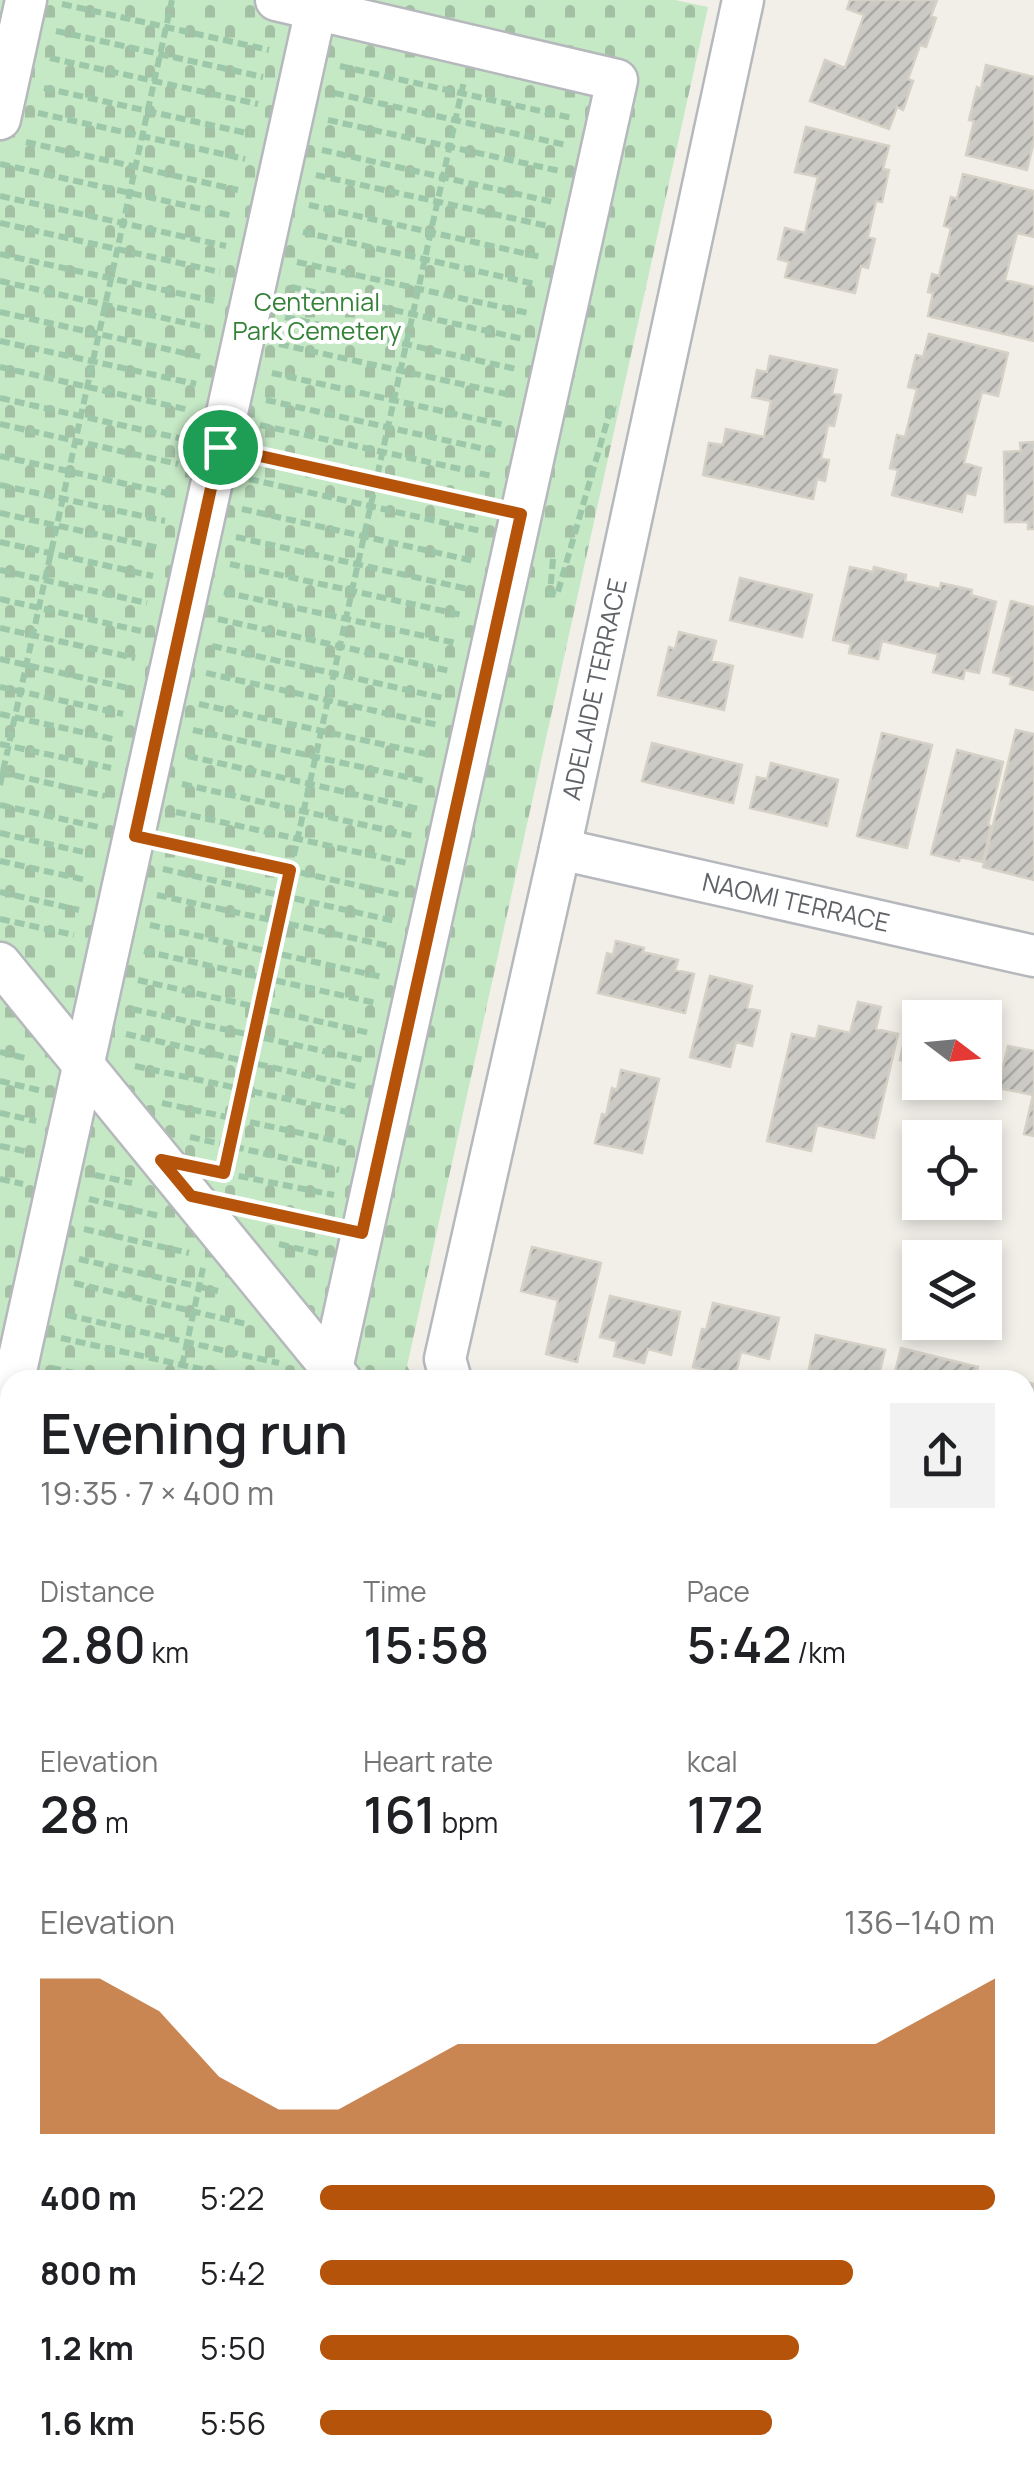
<!DOCTYPE html>
<meta charset="utf-8">
<style>
:root{--surface:#fff;--page:#f2f2f2;--text:#202124;--muted:#757577;--accent:#b45309}
body{margin:0;font-family:Manrope,sans-serif;background:var(--page);color:var(--text);height:100vh;display:flex;flex-direction:column;font-size:38px;white-space:nowrap}
*{box-sizing:border-box;margin:0}
p{font-size:32px;color:var(--muted)}
.icon{flex:none;width:55px;height:55px;fill:none;stroke:currentColor;stroke-width:2;stroke-linecap:round;stroke-linejoin:round}
.map{position:relative;flex:1;overflow:hidden}
.panel{position:absolute;left:0px;top:1370px;width:1035px;height:1112px;display:flex;flex-direction:column;background:var(--surface);border-radius:30px 30px 0 0;box-shadow:0 5px 15px #0003}
.panel>*{flex:none}
.needle{width:65px;rotate:106deg}
.tools{position:absolute;left:902px;top:1000px;display:grid;gap:20px}
.tools a{display:grid;place-items:center;width:100px;height:100px;border-radius:0px;background:var(--surface);box-shadow:0 5px 15px #0003;font-size:50px}
.pin{position:absolute;display:grid;place-items:center;width:85px;height:85px;color:#fff;margin:-42px;border:5px solid #fff;border-radius:50%;box-shadow:0 2px 10px #0007}
.round{display:grid;place-items:center;flex:none;width:105px;height:105px;border-radius:0px;background:var(--page)}
.overview{display:flex;align-items:center;justify-content:space-between;height:170px;padding:0 40px}
h1{font-size:55px;font-weight:600;line-height:75px}
.figures{display:grid;grid-template-columns:repeat(3,1fr);gap:15px;height:170px;padding:10px 40px}
.figures div{display:grid;align-content:center}
.figures b{font-size:50px;font-weight:600}
.figures small{font-size:28px;font-weight:400}
.figures p{font-size:28px}
.chart{height:280px;padding:20px 40px}
.chart p{display:flex;justify-content:space-between}
.chart svg{width:100%;height:180px;margin-top:10px;fill:var(--accent);opacity:.7}
ul{padding:0 40px;list-style:none;font-size:32px}
li{display:grid;grid-template-columns:160px 120px 1fr;align-items:center;height:75px}
li i{height:25px;border-radius:12px;background:var(--accent)}
.map>svg:first-child{display:block}
.cemetery{fill:url(#cemetery-stones)}
.building{fill:url(#building-hatch);stroke:#d6d1c6;stroke-width:2.5}
.lines{fill:none;stroke-linecap:round;stroke-linejoin:round}
.minor-casing{stroke:#b5b8bc;stroke-width:45}
.path{stroke:#9cc7a9;stroke-width:6;stroke-dasharray:10 5;stroke-linecap:butt}
.minor{stroke:#fff;stroke-width:40}
.route-casing{stroke:#fff;stroke-width:20}
.route{stroke:#b45309;stroke-width:12}
.labels{text-anchor:middle;stroke-width:8;stroke-linejoin:round;paint-order:stroke}
.park-label{font-size:25px;fill:#348238;stroke:#fff}
.street-label{font-size:25px;fill:#5f6368;stroke:#fff}
</style>
<div class="map">
<svg width="1034" height="2481" viewBox="0 0 1034 2481">
<defs>
<pattern id="cemetery-stones" width="16" height="16" patternUnits="userSpaceOnUse" patternTransform="scale(2.5)"><rect width="16" height="16" fill="#c5e8c5"/><path d="M2 7V4a2 2 0 0 1 4 0v3zM10 15v-3a2 2 0 0 1 4 0v3z" fill="#a3c0a4"/></pattern>
<pattern id="building-hatch" width="6" height="6" patternUnits="userSpaceOnUse" patternTransform="scale(2.5)"><rect width="6" height="6" fill="#cccac5"/><path d="M-1 1l2-2M0 6l6-6M5 7l2-2" fill="none" stroke="#a9a8a4"/></pattern>
</defs>
<rect width="100%" height="100%" fill="#f1efe8"/>
<path class="cemetery" d="M0,0H675L708,7L407,1366L415,1380H10V2472L510,2473L508,2481H0Z"/>
<path class="building" d="M850,0H937L931,16L936,18L926,47L920,45L908,79L913,81L903,110L897,107L889,129L810,101L825,60L845,68L864,15L847,9Z
M986,65L1034,77V141L1027,170L966,155L974,121L969,120L977,87L981,89Z
M806,127L889,146L883,169L889,170L882,202L876,201L868,237L875,239L868,268L861,266L855,293L785,277L789,262L778,259L785,228L805,233L818,177L795,172Z
M963,174L1034,191V237L1017,233L1005,280L1034,287V341L928,316L933,293L928,292L932,274L939,276L951,228L944,226L951,197L957,199Z
M929,334L1008,353L998,396L982,392L964,463L981,468L975,495L966,493L962,512L892,495L898,470L890,468L897,435L905,437L917,389L908,387L916,355L923,357Z
M770,356L837,370L832,394L841,395L834,426L828,425L821,459L829,460L825,481L817,479L813,499L703,475L709,443L723,445L726,429L764,437L771,401L752,397L757,370L767,372Z
M1034,442V529H1028V522H1005L1004,452L1021,451L1020,443Z
M850,567L873,572L874,567L906,575L905,581L940,589L941,583L972,590L971,595L996,602L979,673L965,670L963,679L933,672L938,654L882,641L878,659L849,653L851,644L833,640Z
M740,578L812,595L802,637L730,620Z
M1011,601L1034,607V690L1010,684L1012,677L993,672Z
M679,632L716,641L711,661L733,666L724,710L658,695L669,647L675,649Z
M1016,730L1034,734V880L983,867Z
M882,733L932,745L907,848L857,836Z
M652,743L742,765L733,803L642,781Z
M957,750L1003,762L988,825L991,826L983,862L960,857L959,861L931,854Z
M771,763L838,780L827,826L750,808L757,777L767,779Z
M616,941L644,948L643,952L678,960L675,970L694,974L685,1013L598,993L607,953L613,955Z
M710,976L752,986L747,1008L760,1011L752,1046L736,1042L730,1067L690,1057Z
M858,1002L881,1007L876,1029L898,1034L874,1138L817,1125L811,1151L767,1141L792,1034L816,1039L819,1026L850,1033Z
M908,1023L920,1026V1079L906,1076L909,1062L900,1060Z
M985,1040L993,1042L985,1077Z
M1008,1046L1034,1051V1136L1024,1134L1033,1095L998,1088Z
M621,1070L659,1079L642,1153L595,1143L602,1114L606,1115L612,1088L617,1090Z
M934,1082H984L981,1093Z
M532,1247L601,1263L577,1362L546,1354L558,1300L521,1291Z
M610,1296L680,1312L671,1355L648,1349L644,1363L614,1356L617,1341L600,1337Z
M713,1303L779,1318L769,1359L741,1352L735,1377L693,1367L702,1329L706,1330Z
M816,1335L885,1350L878,1380H817L807,1378Z
M901,1348L978,1367L975,1380H893Z
M1025,1382L1034,1384V1432L1025,1430Z
M1025,1617L1034,1619V1673L1025,1671Z
M1032,1893L1034,1894V1961L1025,1959V1904L1029,1905Z
M1025,2152V2157L1033,2158L1034,2204L1025,2202Z
M1028,2423L1034,2424V2451L1025,2449Z
M628,2472H684L682,2481H626Z"/>
<g class="lines">
<g class="minor-casing">
<g id="minor">
<path d="M276,0L617,80L332,1369"/>
<path d="M0,119L26,0"/>
<path id="s1" d="M560,849L1034,956"/>
<path d="M0,963L341,1380"/>
<path d="M14,1380L316,9"/>
<path id="s2" d="M451,1380L445,1359L560,849L743,0"/>
<path d="M0,1446L10,1400"/>
<path d="M1025,1532L1034,1534"/>
<path d="M0,1699L10,1706"/>
<path d="M1025,2057L1034,2059"/>
<path d="M0,2296L10,2298"/>
<path d="M202,2481L204,2472"/>
<path d="M532,2481L534,2472"/>
</g>
</g>
<path class="path" d="M62,4L269,50
M56,31L263,77
M50,58L258,104
M340,66L572,118
M44,88L251,134
M334,93L566,145
M38,113L245,159
M328,120L560,171
M26,142L238,190
M322,150L553,202
M0,164L233,216
M316,175L548,226
M0,196L226,246
M309,205L541,257
M0,223L220,272
M303,232L535,284
M0,254L214,301
M297,262L528,313
M0,281L208,328
M291,287L523,339
M0,312L202,357
M285,317L516,369
M0,341L196,384
M279,344L511,395
M0,367L189,410
M272,373L504,425
M0,398L183,439
M266,400L498,452
M0,424L178,464
M260,425L492,476
M254,454L486,506
M0,456L171,494
M249,479L481,531
M0,485L165,521
M242,509L474,561
M0,513L159,548
M236,537L468,589
M0,542L153,576
M553,559L550,593L557,595L611,408L616,409
M230,564L462,615
M0,570L147,603
M224,592L456,643
M0,599L141,631
M218,619L450,671
M0,628L135,658
M212,646L443,698
M0,659L128,688
M206,673L438,725
M0,687L123,714
M199,704L431,755
M0,714L117,740
M193,730L425,781
M0,744L111,768
M188,756L419,809
M0,772L105,796
M182,784L413,836
M0,785L172,0
M0,805L98,827
M176,812L407,863
M0,833L92,854
M169,843L400,895
M0,861L86,880
M163,869L395,921
M0,892L79,910
M157,895L389,946
M0,919L74,935
M150,925L382,977
M144,951L376,1003
M138,980L370,1033
M132,1009L364,1060
M126,1034L358,1087
M0,1052L29,1059
M135,1066L352,1113
M0,1081L42,1091
M162,1103L346,1143
M0,1113L36,1121
M190,1137L339,1170
M0,1146L29,1152
M224,1173L334,1195
M95,1175L132,1183
M223,1178L464,81
M0,1179L23,1184
M89,1199L159,1216
M251,1209L327,1225
M84,1229L189,1253
M279,1244L320,1254
M79,1259L218,1291
M74,1283L246,1324
M67,1315L279,1363
M61,1338L250,1380
M51,1368L108,1380
M179,1380L203,1268
M0,1516L10,1518
M0,1542L10,1544
M0,1572L10,1574
M0,1603L10,1605
M0,1630L10,1632
M0,2077L10,2079
M0,2350L10,2352
M0,2364L10,2367
M0,2378L10,2381
M0,2394L10,2396
M0,2408L10,2410
M0,2423L10,2425
M0,2437L10,2439
M0,2452L10,2454
M0,2466L10,2468
M30,2472L68,2481
M93,2472L133,2481"/>
<use href="#minor" class="minor"/>
</g>
<g class="lines">
<g class="route-casing">
<path id="route" d="M220,447L521,514L362,1233L191,1196L161,1160L224,1173L290,870L135,836Z"/>
</g>
<use href="#route" class="route"/>
</g>
<g class="labels">
<g class="park-label">
<text x="317" y="311">Centennial<tspan x="317" dy="29">Park Cemetery</tspan></text>
</g>
<g class="street-label">
<text dy="9" stroke="none"><textPath href="#s2" startOffset="708">ADELAIDE TERRACE</textPath></text>
<text dy="9" stroke="none"><textPath href="#s1" startOffset="242">NAOMI TERRACE</textPath></text>
</g>
</g>
</svg>
<div class="tools">
<a><svg class="needle" viewBox="-14 -14 28 28"><path d="M0-13l5 13h-10z" fill="#e53935"/><path d="M0 13l5-13h-10z" fill="#757577"/></svg></a>
<a><svg class="icon" aria-label="locate" viewBox="0 0 24 24"><circle cx="12" cy="12" r="6"/><path d="M12 2v4M12 18v4M2 12h4M18 12h4"/></svg></a>
<a><svg class="icon" aria-label="layers" viewBox="0 0 24 24"><path d="M12 4l9 5-9 5-9-5zM3 14l9 5 9-5"/></svg></a>
</div>
<div class="pin" style="left:220px;top:447px;background:#1e9e55"><svg class="icon" aria-label="arrive" viewBox="0 0 24 24"><path d="M6 21V4h12l-3 4 3 4H6"/></svg></div>
<section class="panel">
<div class="overview"><div><h1>Evening run</h1><p>19:35 · 7 × 400 m</p></div><a class="round"><svg class="icon" aria-label="share" viewBox="0 0 24 24"><path d="M12 15V3M7 8l5-5 5 5M5 13v7h14v-7"/></svg></a></div>
<div class="figures">
<div><p>Distance</p><b>2.80<small> km</small></b></div>
<div><p>Time</p><b>15:58</b></div>
<div><p>Pace</p><b>5:42<small> /km</small></b></div>
</div>
<div class="figures">
<div><p>Elevation</p><b>28<small> m</small></b></div>
<div><p>Heart rate</p><b>161<small> bpm</small></b></div>
<div><p>kcal</p><b>172</b></div>
</div>
<div class="chart"><p><span>Elevation</span>136–140 m</p>
<svg viewBox="0 0 160 44" preserveAspectRatio="none"><path d="M0 44V6L10 6L20 14L30 30L40 38L50 38L60 30L70 22L80 22L90 22L100 22L110 22L120 22L130 22L140 22L150 14L160 6V44z"/></svg>
</div>
<ul>
<li><b>400 m</b>5:22<i style="width:100%"></i></li>
<li><b>800 m</b>5:42<i style="width:79%"></i></li>
<li><b>1.2 km</b>5:50<i style="width:71%"></i></li>
<li><b>1.6 km</b>5:56<i style="width:67%"></i></li>
</ul>
</section>
</div>
